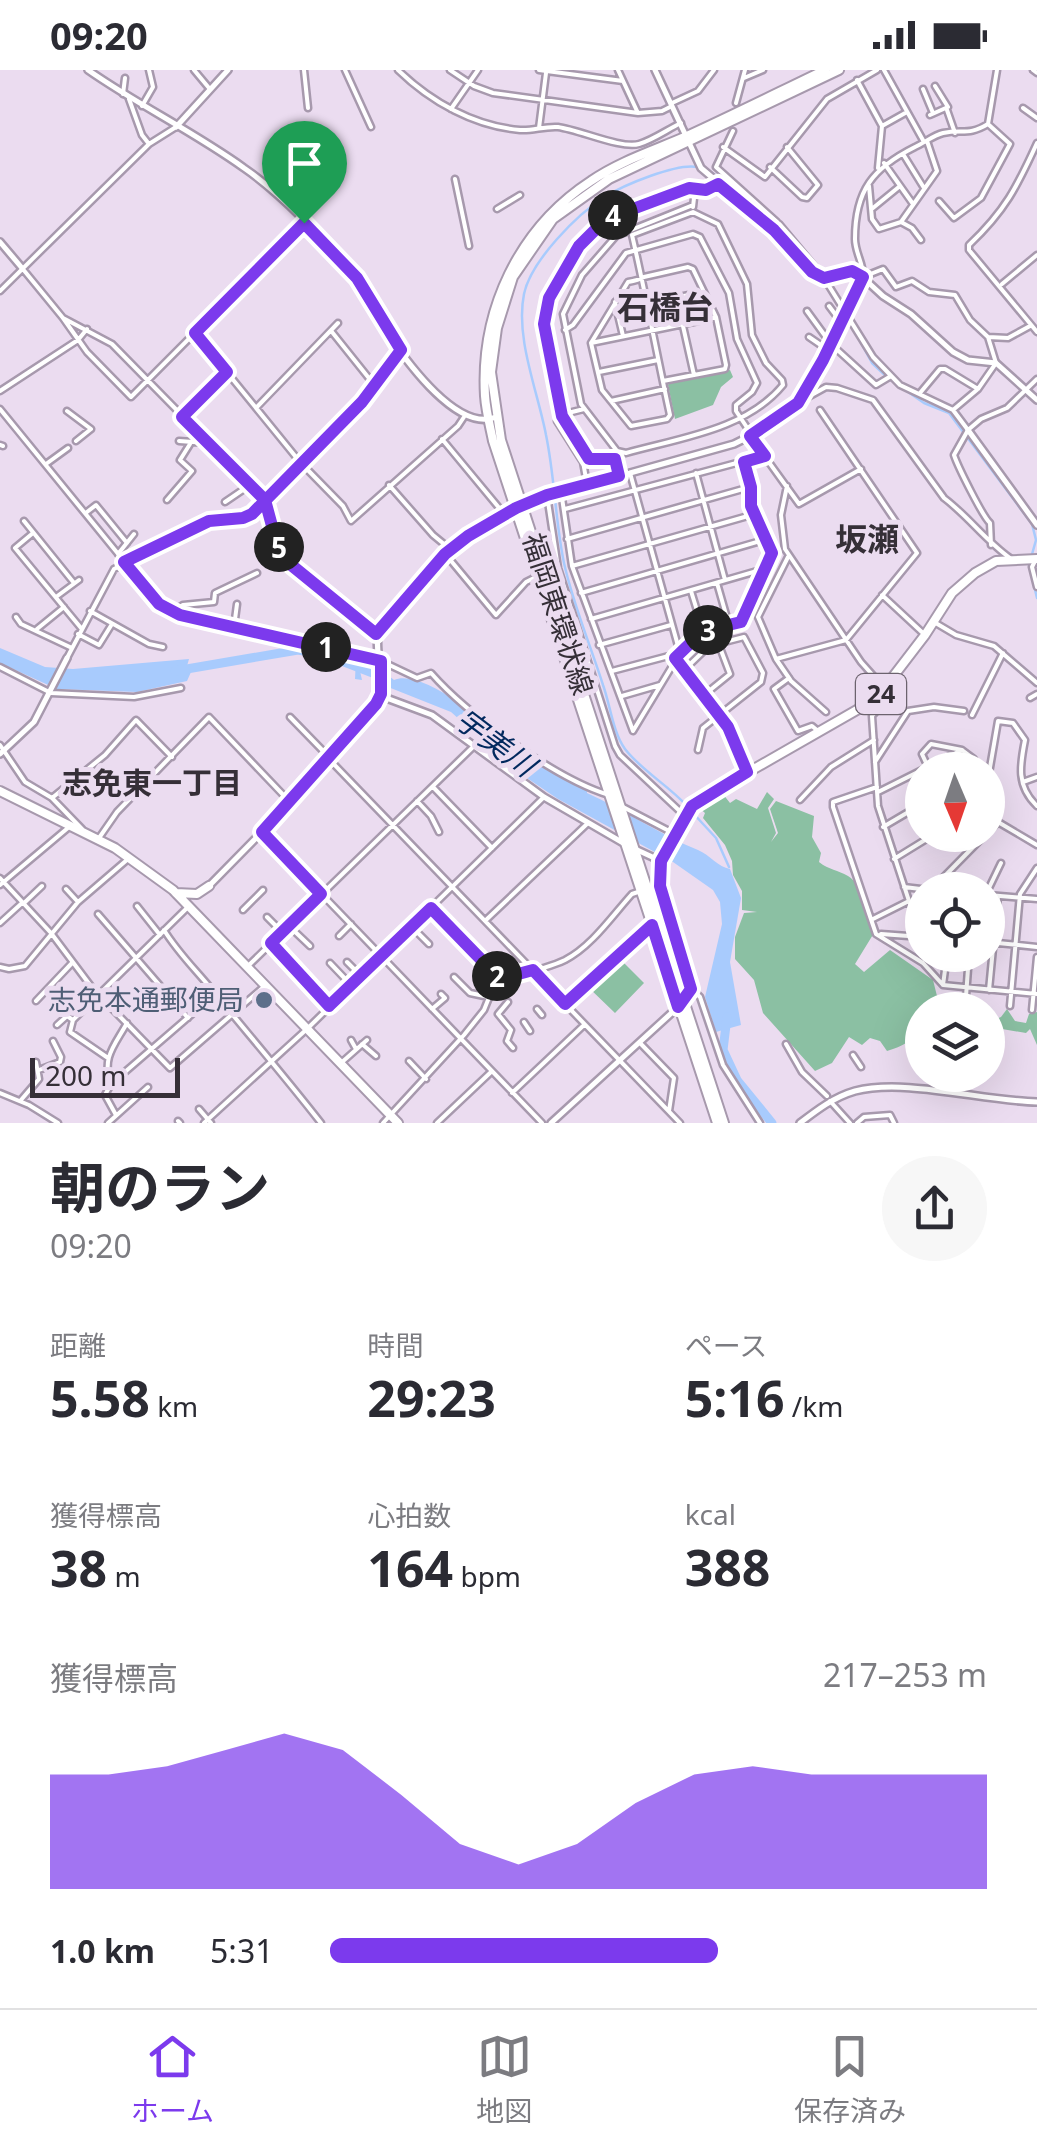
<!DOCTYPE html>
<html lang="ja">
<meta charset="utf-8">
<style>
:root{--surface:#fff;--page:#f7f7f7;--text:#2b2b33;--muted:#7c7c81;--line:#e1e1e2;--accent:#7c3aed}
body{margin:0;font-family:"Noto Sans","Noto Sans JP",sans-serif;background:var(--page);color:var(--text);height:100vh;display:flex;flex-direction:column;font-size:38px;white-space:nowrap}
*{box-sizing:border-box;margin:0}
p{font-size:32px;color:var(--muted)}
.icon{flex:none;width:55px;height:55px;fill:none;stroke:currentColor;stroke-width:2;stroke-linecap:round;stroke-linejoin:round}
.map{position:relative;height:1053px;overflow:hidden}
.side{display:flex;flex-direction:column;background:var(--surface);flex:1}
.side>*{flex:none}
.needle{width:65px;rotate:178deg}
.controls{position:absolute;left:905px;top:682px;display:grid;gap:20px}
.controls a{display:grid;place-items:center;width:100px;height:100px;border-radius:50%;background:var(--surface);box-shadow:0 10px 40px #0002;font-size:50px}
.scale{position:absolute;left:30px;bottom:25px;width:150px;box-sizing:border-box;padding-left:10px;border:5px solid #352f37;border-top:0;font-size:28px;line-height:35px;white-space:nowrap;color:#352f37;-webkit-text-stroke:8px #ebdcf0;paint-order:stroke}
.pin{position:absolute;display:grid;place-items:center;width:85px;height:85px;color:#fff;margin:-102px -42px;border-radius:50% 50% 50% 0;rotate:-45deg;box-shadow:0 0 10px #0007}
.pin .icon{rotate:45deg}
.km{position:absolute;width:50px;height:50px;margin:-25px;border-radius:50%;background:#222;color:#fff;font-size:28px;line-height:50px;text-align:center}
.round{display:grid;place-items:center;flex:none;width:105px;height:105px;border-radius:52px;background:var(--page)}
.summary{display:flex;align-items:center;justify-content:space-between;height:170px;padding:0 50px}
h1{font-size:55px;font-weight:700;line-height:75px}
.stats{display:grid;grid-template-columns:repeat(3,1fr);gap:15px;height:170px;padding:10px 50px}
.stats div{display:grid;align-content:center}
.stats b{font-size:50px;font-weight:700}
.stats small{font-size:28px;font-weight:400}
.stats p{font-size:28px}
.chart{height:280px;padding:20px 50px}
.chart p{display:flex;justify-content:space-between}
.chart svg{width:100%;height:180px;margin-top:10px;fill:var(--accent);opacity:.7}
ul{padding:0 50px;list-style:none;font-size:32px}
li{display:grid;grid-template-columns:160px 120px 1fr;align-items:center;height:75px}
li i{height:25px;border-radius:12px;background:var(--accent)}
.status{display:flex;justify-content:space-between;align-items:center;height:70px;padding:0 50px;background:var(--surface);direction:ltr}
.status svg{height:28px;fill:currentColor}
.menu{display:flex;justify-content:space-around;align-items:center;height:140px;border-top:2px solid var(--line);background:var(--surface);font-size:28px;color:var(--muted)}
.menu a{display:grid;justify-items:center;gap:5px}
.menu .active{color:var(--accent)}
.map>svg:first-child{display:block}
.green{fill:#8bc0a3}
.water{fill:#a8cbfd}
.lines{fill:none;stroke-linecap:round;stroke-linejoin:round}
.stream{stroke:#a8cbfd;stroke-width:2.5}
.river{stroke:#a8cbfd;stroke-width:9}
.minor-casing{stroke:#a799ad;stroke-width:9}
.tertiary-casing{stroke:#a799ad;stroke-width:10}
.primary-casing{stroke:#a799ad;stroke-width:12}
.minor{stroke:#fff;stroke-width:4}
.tertiary{stroke:#fff;stroke-width:5}
.primary{stroke:#fff;stroke-width:8}
.route-casing{stroke:#fff;stroke-width:20}
.route{stroke:#7c3aed;stroke-width:12}
.service-dot{fill:#5c6f8a;stroke:#ebdcf0;stroke-width:4}
.labels{text-anchor:middle;stroke-width:10;stroke-linejoin:round;paint-order:stroke}
.shield{fill:#ebdcf0;stroke:#6c636e;stroke-width:2.5}
.shield-label{font-size:25px;font-weight:bold;fill:#352f37}
.street-label{font-size:28px;fill:#352f37;stroke:#ebdcf0}
.service-label{font-size:28px;fill:#4e5e75;stroke:#ebdcf0;text-anchor:end}
.water-label{font-size:30px;font-style:italic;fill:#02295e;stroke:#ebdcf0}
.neighbourhood-label{font-size:30px;font-weight:bold;fill:#352f37;stroke:#ebdcf0}
.quarter-label{font-size:32px;font-weight:bold;fill:#352f37;stroke:#ebdcf0}
</style>
<div class="status"><b>09:20</b><svg viewBox="0 0 49 12"><path d="M0 12V9h3v3zM5 12V6h3v6zM10 12V3h3v9zM15 12V0h3v12zM26 1h20v11H26zM47 4h2v5h-2z"/></svg></div>
<div class="map">
<svg width="1037" height="1053" viewBox="0 0 1037 1053">
<rect width="100%" height="100%" fill="#ebdcf0"/>
<path class="green" d="M730,300L733,307L721,317L713,335L675,349L668,315L670,312Z
M719,719L730,733L736,729L757,739L767,722L774,729L768,738L776,763L771,772L778,763L770,739L776,731L814,746L812,767L821,783L819,792C829,800 838,800 848,806C864,816 868,846 874,863L855,894L864,902L890,880L933,910L938,930L932,940H922C922,965 910,974 887,981L880,971L870,968L862,975L849,967L832,993L815,1001L763,943L754,910L735,889V867L744,843L757,842L742,840V821L733,805L732,791L725,775L703,748L705,743L697,736Z
M618,887L644,913L615,943L587,916Z
M1007,939L1015,951L1026,953L1029,944L1037,942V975L1030,959L1026,963L1002,959L991,962L997,983L993,991L988,990V948L991,951L1001,947Z"/>
<path class="water" d="M0,578L45,597L73,599L189,589L187,596L191,602L187,611L137,622L57,619L0,593Z
M356,588L373,593L394,610C426,597 502,665 523,690L531,688L587,719V723C625,740 662,766 698,780C710,785 718,797 730,799L741,828L730,892L741,955L716,962L705,927L722,854L720,832L713,820L673,792L558,729L521,704L451,642L373,611L375,603L364,599L360,601L362,610L355,609Z"/>
<g class="lines">
<path class="stream" d="M705,98C748,126 782,163 815,202
M853,258L872,293L888,308L924,333L949,343L1032,454L1036,470L1029,495L1037,528
M687,736C668,715 642,701 625,679C613,663 610,634 603,615C590,574 573,534 564,493C555,450 555,408 546,365C538,322 515,268 524,224C531,191 577,144 605,127C623,115 677,93 697,97
M692,742L716,768L729,797"/>
<path class="river" d="M175,601L298,580L326,585L383,607
M727,947L723,980L737,1010L772,1053"/>
<g class="minor-casing">
<path id="minor" d="M194,0L209,18
M304,0L308,38
M345,0L371,57
M398,0C431,32 474,56 520,60C533,61 544,56 558,57C580,60 621,79 639,74C653,70 668,59 681,53
M450,0L474,16L493,23L638,43L662,41L672,36
M539,0L623,11
M618,0L637,41
M884,0L924,72
M1033,0L1037,3
M744,8L763,0
M857,10L882,56L878,98
M923,19L933,43
M123,24L125,8
M129,29L142,65L149,74
M672,33L698,21L714,0
M736,33L745,0
M142,36L153,17L149,0
M1023,38L1037,48
M451,39L478,0
M947,40L955,63
M930,45L948,37L935,16
M988,54L997,0
M882,56L907,42
M539,58L546,3
M733,61L716,97L777,152
M1037,73C1017,117 1005,141 969,175V180L1037,262
M723,77L765,107L827,29L877,0
M903,84L924,118
M884,93L913,134
M770,97L802,127L807,128L818,115L787,77
M455,109L469,176
M869,116L872,149L879,159L901,152L912,158L921,170
M939,131L954,148L981,128L1010,74L988,54
M693,137L695,119
M873,138L900,116
M497,139L520,125
M901,152L937,101L927,71
M779,154L824,208L873,287L900,315L953,340L968,360
M22,198L63,248L112,274L265,430
M863,207L883,199L896,217L912,211L929,222L955,225L970,250L988,267L996,293L978,319L953,340
M1002,214L1037,185
M0,221L149,74L176,57
M615,232L623,266
M646,234L703,222
M829,236L841,252
M807,241L831,274L876,315L891,306
M63,248L87,282L131,327L304,153
M683,256L694,305
M565,260L573,255L626,183L693,164L700,167L729,223L737,269L757,313L752,322L736,335V341L752,365L797,333L823,289L863,207C864,194 855,183 855,169C855,120 873,98 915,77C924,73 934,65 943,63C963,59 968,66 988,54
M332,262L376,317
M195,263L300,392L343,436L351,451L458,356L464,347
M809,267L828,280
M988,267L1008,268L1030,256
M591,273L713,248
M599,302L658,290
M663,311L725,299L726,295L716,247L693,199L688,197L644,207C639,210 634,211 628,212L591,273L602,320L631,356L667,349L670,345C657,286 646,225 632,165L693,142L718,154L747,214L752,265L766,293L782,310L783,315C746,360 679,368 626,383L617,381L581,334L563,244L582,205L616,166L693,135
M0,321L78,270L87,259
M920,323L940,299H945L978,319
M611,331L665,319
M797,333L826,317L837,318L873,330L944,428C968,446 985,470 1010,488
M256,338L338,253
M0,339L159,534L191,548L381,591L417,608L431,603C468,645 556,709 609,725
M67,341L91,359L76,371
M564,344L584,339
M182,347L227,302
M557,351L583,392L587,414
M750,366L799,434L861,399
M442,369L505,445
M179,371L207,373
M0,375L3,376
M46,394L68,378
M696,403L725,510
M619,406L615,389H589L562,346L544,254L549,229L579,177L607,149L689,118L706,120L719,114
M389,415L433,465L450,479
M787,416L781,445L785,479L861,592L886,620L885,631L872,646L878,736L909,831L922,862
M561,421L572,496L633,661L680,583L703,561L741,552L772,483L751,436V417L744,391L765,386
M547,425L558,498L615,676L620,685L685,746
M266,428L362,332L401,280
M167,430L192,401L180,390L190,374
M225,432L250,415
M523,435L630,403L680,583
M565,439L744,391
M87,442L96,435L127,473
M24,451L74,513
M33,463L15,478L81,558
M567,469L750,417
M991,475L990,453C983,447 958,397 954,385L968,360L981,349L1007,338L1037,309
M118,484L134,464
M447,486L496,545L526,512L534,508
M788,487L758,547L776,589L846,570L917,483L820,340
M1036,489L1032,497L1037,517
M572,496L755,444
M717,513L729,555
M691,521L703,560
M581,523L764,470
M882,525L925,565
M56,527L79,510
M90,541L149,574L163,577
M173,542L183,535L214,532L215,523L257,503
M16,547L21,554L72,578
M591,549L764,499
M934,552L956,565L994,576L1037,613
M234,557L237,534
M37,559L64,537
M78,564L99,575L112,554
M599,575L671,555
M67,588L114,499L202,454
M675,588L728,657L747,702
M776,589L791,611L826,642
M0,597L51,623L134,627L181,618
M684,600L709,576L744,567L763,603L761,612L703,658L698,680
M612,601L680,583
M789,608L774,619L798,661L812,656L818,661
M704,625L730,604L719,575
M622,626L660,615
M1030,628L1037,624
M972,645L1003,583
M290,647L327,685
M0,675L25,712L52,728L82,759
M326,686L680,1053
M875,692L908,641L934,637L964,641
M928,697L922,684L931,674L962,680
M988,709L998,651L1013,653L1025,670C1020,695 1016,716 1037,736
M1023,712L1037,707
M433,717L492,778
M877,717L833,732V737L876,864L923,893L943,915L1037,924
M878,722L962,680L974,689L975,700
M52,728L105,685L136,650L172,687
M800,730L831,697L874,670
M988,730L998,752L1037,775
M417,731L431,746L439,762
M623,737L673,763
M883,757L922,734
M262,762L542,1053
M988,762L998,752
M966,765L973,776
M99,768L117,742L209,647L289,731
M894,789L933,765
M0,808L51,863L93,919L170,998L266,915
M0,815L69,757
M904,817L929,820
M66,819L78,832
M931,820L985,765
M988,820L1001,793
M988,825L1037,829
M23,834L42,816
M137,836L160,865
M431,838L500,909
M243,840L263,820
M98,844L188,948
M267,847L282,862
M873,849L909,831
M486,850L588,753
M0,853L22,833
M289,856L310,876
M412,857L429,874
M164,860C178,883 196,900 213,921C249,965 286,1008 321,1053
M881,864L922,867
M339,866L351,854
M988,872L1037,877
M271,873L329,935
M347,892L361,906
M330,893L351,915
M248,896L474,676
M0,897L9,899L25,896L78,832L128,789
M454,907L470,923L489,927
M943,915L947,885
M989,920L998,826
M694,921L700,927L723,995L760,1053
M36,931L72,893
M508,932L498,944L511,960L507,971L513,978
M567,932L652,855
M1010,936L1020,824L1037,798
M432,939L445,928L441,924
M537,939L542,945
M965,940L969,885
M1032,940L1037,887
M524,952L530,961
M57,955L67,946L73,950
M351,970L356,979
M640,973L674,1008L669,1041
M362,974L376,986
M786,974L802,1002L827,1026
M853,985L861,997
M108,988L70,962L73,950L189,836
M409,991L426,1009
M341,993L367,970
M39,1000L60,992L61,987L53,971
M111,1014L199,938
M0,1023L29,1035L58,1053
M512,1023L584,955
M21,1030L39,1009L36,992
M830,1031L850,1053
M199,1039L211,1053
M116,1045L105,1025L111,1014C101,988 115,975 127,953
M178,1051L180,1053
M108,1053L148,1017
M204,1053L308,958L544,727
M383,1053L464,965L484,940L496,910C519,904 544,900 565,890C592,876 612,846 632,824L641,821
M437,1053L491,1002
M857,1053L864,1047L890,1045L894,1053"/>
</g>
<g class="tertiary-casing">
<path id="tertiary" d="M88,0C138,35 194,62 244,98C279,122 327,171 354,204C369,223 375,245 388,264C407,292 458,363 496,347
M655,0L701,98L774,160L812,202L824,208L847,200L858,203L883,226L911,244L953,282L968,290L996,293L1037,330
M176,57L228,0
M0,172L22,198
M968,360L1037,455
M630,403L734,374L752,365
M202,454C225,444 246,454 264,432L283,485L376,563
M381,626L432,645L544,727L625,774
M0,684L34,652L67,588
M635,779L661,791
M209,816L262,762L381,626C382,606 374,573 379,557L452,478L516,439
M551,1053L678,937
M800,1053C817,1040 834,1027 855,1021C905,1008 983,1031 1037,1032"/>
</g>
<g class="primary-casing">
<path id="primary" d="M0,721L115,778L173,820L398,1053
M176,823L197,824L209,816
M683,929L691,919L689,906L660,816L661,791L691,735L876,629L925,565L952,523L975,503L996,491L1037,489
M717,1053L493,371C490,356 486,341 485,326C480,240 519,158 591,111C620,91 655,80 687,66C733,45 779,22 825,0
M724,1053L501,370L491,302L497,258L513,207L553,149L609,109L839,0"/>
</g>
<use href="#minor" class="minor"/>
<use href="#tertiary" class="tertiary"/>
<use href="#primary" class="primary"/>
</g>
<g class="lines">
<g class="route-casing">
<path id="route" d="M304,153L357,208L401,280L362,332L252,444L243,448L209,451L124,492L159,534L180,545L381,591V624L376,634L262,762L321,824L271,873L329,936L431,838L500,909L533,900L565,934L652,855L678,937L691,919L660,816L661,791L692,736L747,702L728,657L675,588L703,561L741,552L772,483L751,436V417L744,392L765,386L750,366L798,333L823,290L863,207L852,201L824,208L812,202L774,160L718,114L706,120L689,118L606,149L579,176L549,228L544,254L562,346L589,389H615L619,406L547,425L516,438L468,466L445,484L376,564L290,494L275,467L265,430L182,347L227,302L195,263L304,153"/>
</g>
<use href="#route" class="route"/>
</g>
<circle class="service-dot" cx="264" cy="930" r="10"/>
<g class="labels">
<rect class="shield" x="856" y="604" width="50" height="40" rx="8"/>
<g class="shield-label">
<text x="881" y="633">24</text>
</g>
<g class="street-label">
<text transform="translate(558 544) rotate(72)" y="10">福岡東環状線</text>
</g>
<g class="service-label">
<text x="244" y="940">志免本通郵便局</text>
</g>
<g class="water-label">
<text transform="translate(495 673) rotate(37)" y="10">宇美川</text>
</g>
<g class="neighbourhood-label">
<text x="152" y="724">志免東一丁目</text>
</g>
<g class="quarter-label">
<text x="665" y="249">石橋台</text>
<text x="867" y="481">坂瀬</text>
</g>
</g>
</svg>
<div class="controls">
<a><svg class="needle" viewBox="-14 -14 28 28"><path d="M0-13l5 13h-10z" fill="#e53935"/><path d="M0 13l5-13h-10z" fill="#7c7c81"/></svg></a>
<a><svg class="icon" aria-label="locate" viewBox="0 0 24 24"><circle cx="12" cy="12" r="6"/><path d="M12 2v4M12 18v4M2 12h4M18 12h4"/></svg></a>
<a><svg class="icon" aria-label="layers" viewBox="0 0 24 24"><path d="M12 4l9 5-9 5-9-5zM3 14l9 5 9-5"/></svg></a>
</div>
<div class="scale">200 m</div>
<div class="pin" style="left:304px;top:153px;background:#1e9e55"><svg class="icon" aria-label="arrive" viewBox="0 0 24 24"><path d="M6 21V4h12l-3 4 3 4H6"/></svg></div>
<b class="km" style="left:326px;top:577px">1</b>
<b class="km" style="left:497px;top:906px">2</b>
<b class="km" style="left:708px;top:560px">3</b>
<b class="km" style="left:613px;top:145px">4</b>
<b class="km" style="left:279px;top:477px">5</b>
</div>
<section class="side">
<div class="summary"><div><h1>朝のラン</h1><p>09:20</p></div><a class="round"><svg class="icon" aria-label="share" viewBox="0 0 24 24"><path d="M12 15V3M7 8l5-5 5 5M5 13v7h14v-7"/></svg></a></div>
<div class="stats">
<div><p>距離</p><b>5.58<small> km</small></b></div>
<div><p>時間</p><b>29:23</b></div>
<div><p>ペース</p><b>5:16<small> /km</small></b></div>
</div>
<div class="stats">
<div><p>獲得標高</p><b>38<small> m</small></b></div>
<div><p>心拍数</p><b>164<small> bpm</small></b></div>
<div><p>kcal</p><b>388</b></div>
</div>
<div class="chart"><p><span>獲得標高</span>217–253 m</p>
<svg viewBox="0 0 160 44" preserveAspectRatio="none"><path d="M0 44V16L10 16L20 14L30 10L40 6L50 10L60 21L70 33L80 38L90 33L100 23L110 16L120 14L130 16L140 16L150 16L160 16V44z"/></svg>
</div>
<ul>
<li><b>1.0 km</b>5:31<i style="width:59%"></i></li>
</ul>
</section>
<nav class="menu">
<a class="active"><svg class="icon" aria-label="home" viewBox="0 0 24 24"><path d="M3 11l9-7 9 7M6 9v11h12V9"/></svg>ホーム</a>
<a><svg class="icon" aria-label="map" viewBox="0 0 24 24"><path d="M3 6l6-2 6 2 6-2v14l-6 2-6-2-6 2zM9 4v14M15 6v14"/></svg>地図</a>
<a><svg class="icon" aria-label="saved" viewBox="0 0 24 24"><path d="M7 4h10v16l-5-4-5 4z"/></svg>保存済み</a>
</nav>
